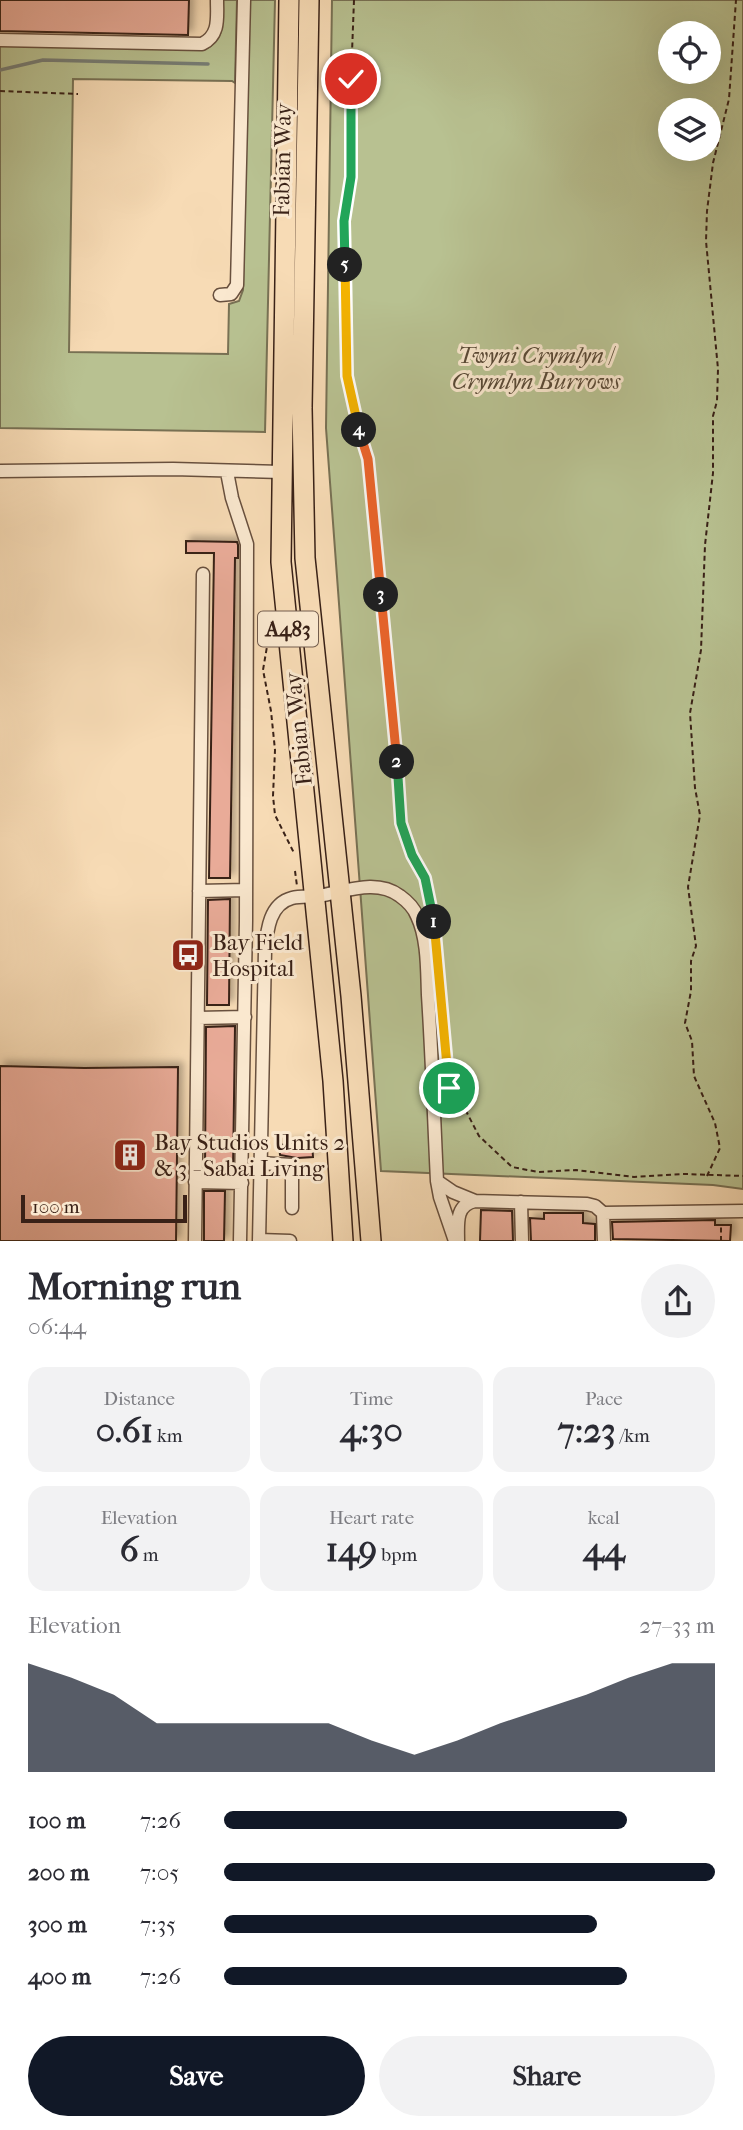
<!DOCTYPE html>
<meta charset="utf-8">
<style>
:root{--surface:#fff;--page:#f2f2f3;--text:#2b2b33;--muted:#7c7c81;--accent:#111827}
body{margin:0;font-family:"IM FELL French Canon",serif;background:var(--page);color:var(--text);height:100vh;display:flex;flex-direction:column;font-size:26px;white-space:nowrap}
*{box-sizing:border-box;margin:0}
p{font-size:23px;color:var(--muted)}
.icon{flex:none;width:38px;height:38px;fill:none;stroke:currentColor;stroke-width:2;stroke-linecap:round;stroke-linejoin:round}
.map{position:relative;height:1241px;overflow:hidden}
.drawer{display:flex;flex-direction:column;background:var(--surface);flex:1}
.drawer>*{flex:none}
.controls{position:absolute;left:658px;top:21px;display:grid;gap:14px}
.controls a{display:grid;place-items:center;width:63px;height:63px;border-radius:50%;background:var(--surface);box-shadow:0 7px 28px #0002;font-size:35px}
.scale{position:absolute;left:21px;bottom:18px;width:166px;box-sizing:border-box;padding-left:7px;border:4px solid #392117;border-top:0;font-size:19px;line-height:24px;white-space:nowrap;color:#392117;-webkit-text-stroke:5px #fae8cf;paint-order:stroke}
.pin{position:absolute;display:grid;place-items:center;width:60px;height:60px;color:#fff;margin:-30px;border:4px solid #fff;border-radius:50%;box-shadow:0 2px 7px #0007}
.km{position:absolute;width:35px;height:35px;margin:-18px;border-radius:50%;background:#222;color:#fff;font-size:19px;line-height:35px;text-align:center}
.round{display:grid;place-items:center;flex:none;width:74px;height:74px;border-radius:37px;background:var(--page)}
.summary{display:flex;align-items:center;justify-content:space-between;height:119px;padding:0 28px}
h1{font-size:38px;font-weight:800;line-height:52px}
.metrics{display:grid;grid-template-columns:repeat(3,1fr);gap:10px;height:119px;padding:7px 28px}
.metrics div{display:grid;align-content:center;border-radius:18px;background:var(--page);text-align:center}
.metrics b{font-size:35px;font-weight:800}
.metrics small{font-size:19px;font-weight:400}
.metrics p{font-size:19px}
.chart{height:196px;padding:14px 28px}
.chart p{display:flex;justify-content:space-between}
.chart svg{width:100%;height:126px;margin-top:7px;fill:var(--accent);opacity:.7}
.primary-button{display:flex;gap:14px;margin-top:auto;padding:14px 28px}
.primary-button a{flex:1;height:80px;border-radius:42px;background:var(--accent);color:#fff;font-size:28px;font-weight:800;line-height:80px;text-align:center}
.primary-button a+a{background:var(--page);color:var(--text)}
ul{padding:0 28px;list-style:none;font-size:23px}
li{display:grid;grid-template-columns:112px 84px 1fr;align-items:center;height:52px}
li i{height:18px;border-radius:9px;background:var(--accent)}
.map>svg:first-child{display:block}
.green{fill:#b8c191;stroke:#787154;stroke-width:2;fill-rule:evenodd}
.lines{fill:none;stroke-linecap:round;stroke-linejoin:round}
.stream{stroke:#767d75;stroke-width:3.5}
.building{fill:#e9ab98;stroke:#392117;stroke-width:2;filter:url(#shadow)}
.minor-casing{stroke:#68503e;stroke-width:15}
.highway-casing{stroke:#392117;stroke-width:22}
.path{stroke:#392117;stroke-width:2;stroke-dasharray:5 3.5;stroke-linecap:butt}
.minor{stroke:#fae8cf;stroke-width:12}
.highway{stroke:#f7dbb5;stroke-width:19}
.split-1-casing{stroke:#fff;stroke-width:14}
.split-2-casing{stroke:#fff;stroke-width:14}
.split-3-casing{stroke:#fff;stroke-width:14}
.split-4-casing{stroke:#fff;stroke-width:14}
.split-5-casing{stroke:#fff;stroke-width:14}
.split-6-casing{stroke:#fff;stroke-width:14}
.split-1{stroke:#f5b400;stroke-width:9}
.split-2{stroke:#22a559;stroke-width:9}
.split-3{stroke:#f0652b;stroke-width:9}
.split-4{stroke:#f0652b;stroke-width:9}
.split-5{stroke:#f5b400;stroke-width:9}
.split-6{stroke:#22a559;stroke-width:9}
.labels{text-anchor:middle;stroke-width:6;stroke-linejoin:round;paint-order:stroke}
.shield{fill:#fae8cf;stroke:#735d4e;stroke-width:2}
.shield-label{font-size:21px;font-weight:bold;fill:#392117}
.street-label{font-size:23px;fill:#392117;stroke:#fae8cf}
.park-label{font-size:23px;font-style:italic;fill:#594936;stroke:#fae8cf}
.poi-label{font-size:23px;fill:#392117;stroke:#fae8cf;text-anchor:start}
</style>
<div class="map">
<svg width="743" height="1241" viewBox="0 0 743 1241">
<defs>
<filter id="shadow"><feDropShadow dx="4.5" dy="-4.5" stdDeviation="3.5" flood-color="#0004"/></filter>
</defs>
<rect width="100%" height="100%" fill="#f7dbb5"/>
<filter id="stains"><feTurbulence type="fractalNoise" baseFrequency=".00286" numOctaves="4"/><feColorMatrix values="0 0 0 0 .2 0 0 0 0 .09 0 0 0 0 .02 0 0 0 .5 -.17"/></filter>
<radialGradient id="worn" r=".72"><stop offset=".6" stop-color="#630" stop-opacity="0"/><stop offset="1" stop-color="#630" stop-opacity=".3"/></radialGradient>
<path class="green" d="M223,0H237L235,83L232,81L73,79L69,352L228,354L229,304L239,301L243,290L247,0H275L265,432L0,428V45L205,49C226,41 222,20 223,0Z
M332,0H743V1189L713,1185L381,1171L326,428ZM670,33H709V72H670ZM670,110H709V149H670Z"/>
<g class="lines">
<path class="stream" d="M0,70L43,60L208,64"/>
</g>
<path class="building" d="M0,0H189L188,35L0,31Z
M186,541L237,542L238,545V558H235L230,878H209L214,553H186Z
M230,899L229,1005H207L208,900Z
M235,1026L233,1171H205L206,1027Z
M0,1066L84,1068L178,1067L176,1241H0Z
M312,1142L313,1157L297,1158L280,1155L279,1145Z
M204,1191H225L224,1241H204Z
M481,1210L512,1211L513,1241H480Z
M544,1213H583V1223L595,1224V1241H531L530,1218L544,1219Z
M715,1220V1225H731L730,1241L613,1239L612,1222Z"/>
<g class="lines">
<g class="minor-casing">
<path id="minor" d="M0,40L202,44C220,35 217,18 217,0
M220,295L231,294L237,285L244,0
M0,471L173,469L281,472
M227,472L232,498L247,544L246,921L240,1241
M199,891L246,890
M198,1018L245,1017
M260,1163L292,1165V1208
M437,1181L440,1197L454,1238
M195,1182L242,1183
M521,1202L522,1241
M603,1213L604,1241
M259,1240L290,1241
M195,1241L203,574
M259,1241L265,951C267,931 269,904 292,898C300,896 310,897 318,896C345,892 376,878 400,896C407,901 414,908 417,916C428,939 427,970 428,995C432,1057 434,1119 437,1181L453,1192L475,1201
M458,1241C458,1224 455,1205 475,1201L587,1204L595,1206L603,1213L743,1211"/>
</g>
<g class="highway-casing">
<path id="highway" d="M289,0L281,562L333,1081L343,1241
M309,0L302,408L305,558L351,996L371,1241"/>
</g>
<path class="path" d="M354,0L351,79V177L344,221L347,376L359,429L368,459L390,684L401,823L412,855L425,878L434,926
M0,91L78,94
M271,623L263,670L271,711L275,750L273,796L275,815L294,853
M295,871L297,886
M441,1001L449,1088
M445,1089L454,1088L479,1136L512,1167L538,1172L576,1170L634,1177L685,1174L743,1176
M707,1176L720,1148L715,1123L694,1076L692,1041L685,1023L691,991V961L696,946L688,887L700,815L695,788L690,713L701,650L705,545L713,473V416L717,401L718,369L706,241L707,211L713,163L729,99L736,0
M721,1241V1225"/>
<use href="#minor" class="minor"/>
<use href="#highway" class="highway"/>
</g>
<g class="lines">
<g class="split-1-casing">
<path id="split-1" d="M434,922L449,1088"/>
</g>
<g class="split-2-casing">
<path id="split-2" d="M397,762L401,823L412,855L425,878L434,922"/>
</g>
<g class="split-3-casing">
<path id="split-3" d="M381,595L397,762"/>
</g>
<g class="split-4-casing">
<path id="split-4" d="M359,430L368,459L381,595"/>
</g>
<g class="split-5-casing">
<path id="split-5" d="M345,265L347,376L359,430"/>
</g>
<g class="split-6-casing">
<path id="split-6" d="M345,265L344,221L351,177V79"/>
</g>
<use href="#split-1" class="split-1"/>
<use href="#split-2" class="split-2"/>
<use href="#split-3" class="split-3"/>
<use href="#split-4" class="split-4"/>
<use href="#split-5" class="split-5"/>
<use href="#split-6" class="split-6"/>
</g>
<defs>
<g id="bus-square" transform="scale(1.75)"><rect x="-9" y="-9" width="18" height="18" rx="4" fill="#8f2418" stroke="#fae8cf"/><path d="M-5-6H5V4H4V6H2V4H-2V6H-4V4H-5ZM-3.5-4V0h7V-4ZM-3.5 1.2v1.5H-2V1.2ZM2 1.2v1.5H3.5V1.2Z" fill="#fff"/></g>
<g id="building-square" transform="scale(1.75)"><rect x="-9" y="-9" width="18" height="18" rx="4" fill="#8f2418" stroke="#fae8cf"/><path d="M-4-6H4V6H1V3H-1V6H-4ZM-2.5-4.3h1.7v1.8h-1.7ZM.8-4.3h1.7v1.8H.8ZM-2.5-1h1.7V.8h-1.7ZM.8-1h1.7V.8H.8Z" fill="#fff"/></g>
</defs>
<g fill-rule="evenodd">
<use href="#bus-square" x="188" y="955"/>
<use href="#building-square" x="130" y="1155"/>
</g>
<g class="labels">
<rect class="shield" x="258" y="611.5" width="60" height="35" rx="5"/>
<g class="shield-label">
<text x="288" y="636">A483</text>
</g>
<g class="street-label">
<text transform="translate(282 160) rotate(-89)" y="8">Fabian Way</text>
<text transform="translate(298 729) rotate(-96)" y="8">Fabian Way</text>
</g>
<g class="park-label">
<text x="536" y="363">Twyni Crymlyn /<tspan x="536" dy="26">Crymlyn Burrows</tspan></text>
</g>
<g class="poi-label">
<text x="212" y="950">Bay Field<tspan x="212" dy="26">Hospital</tspan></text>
<text x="154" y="1150">Bay Studios Units 2<tspan x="154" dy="26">&amp; 3 - Sabai Living</tspan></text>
</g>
</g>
<rect width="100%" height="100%" filter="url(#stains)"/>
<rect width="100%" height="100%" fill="url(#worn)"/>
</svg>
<div class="controls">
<a><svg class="icon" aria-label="locate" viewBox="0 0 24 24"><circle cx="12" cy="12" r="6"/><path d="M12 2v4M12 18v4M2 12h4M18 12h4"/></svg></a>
<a><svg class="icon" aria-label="layers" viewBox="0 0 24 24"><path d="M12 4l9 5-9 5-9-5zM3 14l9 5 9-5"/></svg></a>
</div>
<div class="scale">100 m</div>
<div class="pin" style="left:449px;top:1088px;background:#1e9e55"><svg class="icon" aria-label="arrive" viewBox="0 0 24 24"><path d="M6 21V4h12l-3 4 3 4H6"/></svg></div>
<div class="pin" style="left:351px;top:79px;background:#d93025"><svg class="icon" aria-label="check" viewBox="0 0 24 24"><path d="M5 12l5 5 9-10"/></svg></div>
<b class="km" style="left:434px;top:922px">1</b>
<b class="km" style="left:397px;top:762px">2</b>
<b class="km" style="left:381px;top:595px">3</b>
<b class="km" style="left:359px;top:430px">4</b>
<b class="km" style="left:345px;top:265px">5</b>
</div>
<section class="drawer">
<div class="summary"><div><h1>Morning run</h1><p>06:44</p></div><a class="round"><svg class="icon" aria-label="share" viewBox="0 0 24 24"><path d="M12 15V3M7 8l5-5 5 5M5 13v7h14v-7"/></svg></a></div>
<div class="metrics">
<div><p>Distance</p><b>0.61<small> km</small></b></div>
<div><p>Time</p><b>4:30</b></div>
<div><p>Pace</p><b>7:23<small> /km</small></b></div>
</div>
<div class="metrics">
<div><p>Elevation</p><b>6<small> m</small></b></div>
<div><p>Heart rate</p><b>149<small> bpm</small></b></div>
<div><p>kcal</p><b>44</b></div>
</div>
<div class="chart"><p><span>Elevation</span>27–33 m</p>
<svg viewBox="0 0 160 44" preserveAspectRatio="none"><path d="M0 44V6L10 11L20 17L30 27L40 27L50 27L60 27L70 27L80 33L90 38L100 33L110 27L120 22L130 17L140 11L150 6L160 6V44z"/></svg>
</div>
<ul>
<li><b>100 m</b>7:26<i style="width:82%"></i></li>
<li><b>200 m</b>7:05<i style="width:100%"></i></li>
<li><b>300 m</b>7:35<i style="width:76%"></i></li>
<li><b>400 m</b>7:26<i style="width:82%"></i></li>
</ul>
<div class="primary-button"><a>Save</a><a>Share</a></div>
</section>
